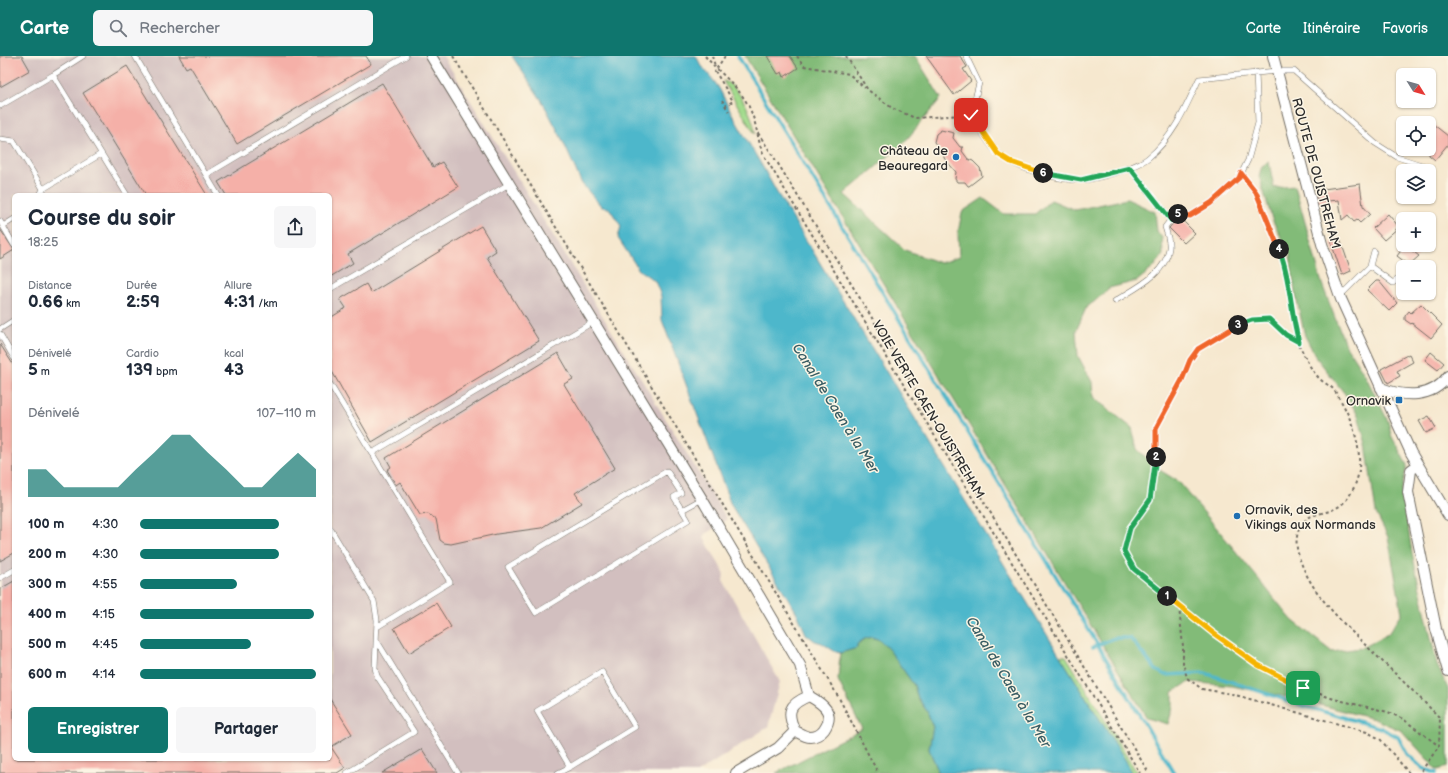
<!DOCTYPE html>
<html lang="fr">
<meta charset="utf-8">
<style>
:root{--surface:#fff;--page:#f6f6f7;--text:#1f2937;--muted:#747a83;--accent:#0f766e}
body{margin:0;font-family:"Balsamiq Sans",sans-serif;background:var(--page);color:var(--text);height:100vh;display:flex;flex-direction:column;font-size:15px;white-space:nowrap}
*{box-sizing:border-box;margin:0}
p{font-size:13px;color:var(--muted)}
.icon{flex:none;width:22px;height:22px;fill:none;stroke:currentColor;stroke-width:2;stroke-linecap:round;stroke-linejoin:round}
.map{position:relative;flex:1;overflow:hidden}
.panel{position:absolute;left:12px;top:137px;width:320px;height:568px;display:flex;flex-direction:column;background:var(--surface);border-radius:6px;box-shadow:0 1px 3px #0004}
.panel>*{flex:none}
.needle{width:26px;rotate:127deg}
.controls{position:absolute;left:1396px;top:12px;display:grid;gap:8px}
.controls a{display:grid;place-items:center;width:40px;height:40px;border-radius:6px;background:var(--surface);box-shadow:0 1px 3px #0004;font-size:20px}
.pin{position:absolute;display:grid;place-items:center;width:34px;height:34px;color:#fff;margin:-17px;border-radius:8px;box-shadow:0 2px 6px #0006}
.km{position:absolute;width:20px;height:20px;margin:-10px;border-radius:50%;background:#222;color:#fff;font-size:11px;line-height:20px;text-align:center}
.round{display:grid;place-items:center;flex:none;width:42px;height:42px;border-radius:6px;background:var(--page)}
.overview{display:flex;align-items:center;justify-content:space-between;height:68px;padding:0 16px}
h1{font-size:22px;font-weight:600;line-height:30px}
.metrics{display:grid;grid-template-columns:repeat(3,1fr);gap:6px;height:68px;padding:4px 16px}
.metrics div{display:grid;align-content:center}
.metrics b{font-size:17px;font-weight:600}
.metrics small{font-size:11px;font-weight:400}
.metrics p{font-size:11px}
.chart{height:112px;padding:8px 16px}
.chart p{display:flex;justify-content:space-between}
.chart svg{width:100%;height:72px;margin-top:4px;fill:var(--accent);opacity:.7}
.cta{display:flex;gap:8px;margin-top:auto;padding:8px 16px}
.cta a{flex:1;height:46px;border-radius:6px;background:var(--accent);color:#fff;font-size:16px;font-weight:600;line-height:46px;text-align:center}
.cta a+a{background:var(--page);color:var(--text)}
ul{padding:0 16px;list-style:none;font-size:13px}
li{display:grid;grid-template-columns:64px 48px 1fr;align-items:center;height:30px}
li i{height:10px;border-radius:5px;background:var(--accent)}
header{display:flex;align-items:center;gap:24px;box-sizing:border-box;height:56px;padding:0 20px;background:var(--accent);color:#fff}
header strong{font-size:19px}
nav{display:flex;gap:22px;margin-inline-start:auto;font-size:14px}
.search{width:280px;height:36px;background:var(--page);display:flex;align-items:center;gap:10px;box-sizing:border-box;padding:0 14px;border-radius:6px;color:var(--muted);font-size:15px}
.map>svg:first-child{display:block}
.industrial{fill:#d2bfbf;fill-rule:evenodd}
.green{fill:#a3db8d;stroke:#67835c}
.forest{fill:#82bb78;stroke:#567352}
.water{fill:#4eb7cb;stroke:#3c717b}
.lines{fill:none;stroke-linecap:round;stroke-linejoin:round}
.stream{stroke:#4eb7cb;stroke-width:3.5}
.building{fill:#f5b0a8}
.service-casing{stroke:#726d64;stroke-width:6}
.minor-casing{stroke:#726d64;stroke-width:12}
.path{stroke:#726d64;stroke-width:2;stroke-dasharray:3 3;stroke-linecap:butt}
.service{stroke:#fff;stroke-width:5}
.minor{stroke:#fff;stroke-width:10}
.split-1-casing{stroke:#fff;stroke-width:8}
.split-2-casing{stroke:#fff;stroke-width:8}
.split-3-casing{stroke:#fff;stroke-width:8}
.split-4-casing{stroke:#fff;stroke-width:8}
.split-5-casing{stroke:#fff;stroke-width:8}
.split-6-casing{stroke:#fff;stroke-width:8}
.split-7-casing{stroke:#fff;stroke-width:8}
.split-1{stroke:#f5b400;stroke-width:5}
.split-2{stroke:#22a559;stroke-width:5}
.split-3{stroke:#f0652b;stroke-width:5}
.split-4{stroke:#22a559;stroke-width:5}
.split-5{stroke:#f0652b;stroke-width:5}
.split-6{stroke:#22a559;stroke-width:5}
.split-7{stroke:#f5b400;stroke-width:5}
.poi-dot{fill:#1f6fb2;stroke:#fcf5e5;stroke-width:1.5}
.labels{text-anchor:middle;stroke-width:3;stroke-linejoin:round;paint-order:stroke}
.poi-label{font-size:13px;fill:#2b2b2b;stroke:#fcf5e5;text-anchor:end}
.street-label{font-size:13px;fill:#2b2b2b;stroke:#fcf5e5}
.water-label{font-size:14px;font-style:italic;fill:#375c63;stroke:#fcf5e5}
</style>
<header>
<strong>Carte</strong>
<div class="search"><svg class="icon" aria-label="search" viewBox="0 0 24 24"><circle cx="10" cy="10" r="6"/><path d="M15 15l6 6"/></svg>Rechercher</div>
<nav><a>Carte</a><a>Itinéraire</a><a>Favoris</a></nav>
</header>
<div class="map">
<svg width="1448" height="717" viewBox="0 0 1448 717">
<rect width="100%" height="100%" fill="#fcf5e5"/>
<filter id="ink" filterUnits="userSpaceOnUse"><feTurbulence type="fractalNoise" baseFrequency=".025" numOctaves="2"/><feDisplacementMap in="SourceGraphic" scale="8" xChannelSelector="R" yChannelSelector="G"/><feConvolveMatrix kernelMatrix="1 2 1 2 8 2 1 2 1" color-interpolation-filters="sRGB"/></filter>
<filter id="wash" filterUnits="userSpaceOnUse"><feTurbulence type="fractalNoise" baseFrequency=".012" numOctaves="4" result="noise"/><feDisplacementMap in="SourceGraphic" scale="16" xChannelSelector="R" yChannelSelector="G"/><feGaussianBlur stdDeviation="0.9" result="paint"/><feColorMatrix in="noise" values="0 0 0 0 0 0 0 0 0 0 0 0 0 0 0 0 0 1.4 0 .05"/><feComposite in="paint" operator="in"/></filter>
<g filter="url(#wash)">
<rect width="100%" height="100%" fill="#f6e8cf"/>
<path class="industrial" d="M0,0H443L727,463L703,480L724,517L723,525L780,626L768,671L697,717H0ZM14,139H330V703H14Z"/>
<path class="green" d="M723,25C738,27 755,64 755,78Z
M1060,600H1066L1137,717H1131L1126,705Z"/>
<path class="forest" d="M745,0H915L941,42L903,88L844,138L905,194L940,207L959,201L958,177L962,156L983,142L1004,158H1035L1051,144L1075,154L1127,143L1155,156L1157,175L1162,182L1163,198L1161,202L1153,212L1137,225L1109,232L1094,246L1087,250L1076,275L1078,300L1092,326L1093,341L1132,372L1137,393L1158,413L1179,426L1292,564L1332,596L1361,592L1388,578L1402,557L1388,481L1376,457L1366,388L1358,359L1345,338L1316,301L1305,280L1295,236L1290,199L1272,163L1259,120L1262,110L1269,106L1274,132L1295,130L1322,228L1345,288L1365,319L1388,365L1391,379L1407,409L1402,433L1412,497L1437,609L1448,633V711L1437,714L1402,675L1374,663L1298,643L1232,630L1189,626L1173,636V651L1168,668L1147,662Z
M872,581L880,584L890,595L914,629L918,643L927,655L933,671L929,693L939,717H776L862,673L838,624L840,597L857,592V588L867,582Z"/>
<path class="water" d="M512,0H696C702,14 716,24 722,38C738,72 759,102 776,135L1060,600L1126,705L1131,717H939L929,693L933,671L927,655L918,642L914,629L890,595L880,584L872,581L866,582L857,588V592L840,597L834,595L822,587L815,585L806,578L797,557L731,449L662,264L661,240L655,225L639,214L618,182L621,170L609,152L602,151L582,128L561,81L542,45Z"/>
<g class="lines">
<path class="stream" d="M738,0L1098,589L1174,717
M1093,591L1114,582H1130L1156,614L1165,619L1205,617L1304,650L1381,672L1398,681L1407,698L1422,712L1436,717"/>
</g>
<g id="blocks">
<path class="building" d="M0,0H22L30,14L0,31Z
M179,0H366L371,8L237,88L190,10L186,12Z
M767,0H790L798,12L784,21L782,16L778,18Z
M926,0H960L967,11L963,13L971,25L954,39Z
M127,10L207,139H146L83,37Z
M382,27L433,111L442,106L458,131L348,198L353,207L330,221V139H226L218,126Z
M1429,65L1448,80V88L1435,104L1429,99Z
M941,74L954,77L953,82L960,91H963L962,95L968,103L973,105L980,112L982,120L969,130H968L965,126H957L955,123L956,116L944,102V99L934,86L936,78Z
M1360,128L1363,150L1370,158L1360,167L1357,164L1354,166L1348,159L1342,164L1339,144L1318,146L1316,134Z
M1388,158L1399,171L1384,184L1373,172Z
M1178,162L1181,163L1195,177L1184,187L1169,172Z
M481,170L496,195L487,201L539,285L372,386L330,312V262L346,252L340,243L366,228L371,237Z
M0,173L14,194L0,203Z
M1340,183L1351,215L1342,219L1331,186Z
M1405,189L1419,200L1409,209L1397,200Z
M1376,225H1379L1397,247L1389,255L1367,234Z
M1421,248L1442,269L1431,282L1412,267L1411,268L1405,264V260L1409,255L1411,257Z
M0,288L14,310V497L0,505Z
M1431,296L1444,307L1438,314L1425,304Z
M558,297L573,323L564,328L615,412L575,437L582,447L541,472L497,478L451,488L444,487L440,484L436,463L428,458L420,459L400,426L396,429L387,414L391,411L386,402Z
M1409,298L1413,306L1397,315L1400,320L1388,327L1381,313Z
M1429,360L1436,372L1426,377L1419,365Z
M14,525V703H330V643L352,678L331,691L345,712L337,717H0V533Z
M436,547L451,571L409,597L394,572Z
M422,693L437,717H382Z"/>
</g>
</g>
<g filter="url(#ink)">
<use href="#blocks" fill-opacity="0" stroke="#726d64" stroke-width="1"/>
<g class="lines">
<g class="service-casing">
<path id="service" d="M83,0L53,19L127,139
M135,0L218,139
M966,0L979,27L971,59C979,70 989,90 999,98C1017,113 1057,124 1080,124C1095,124 1137,111 1148,102C1173,82 1186,51 1199,23L1276,15H1294L1375,87L1397,101L1431,112
M0,50L53,19
M0,83L14,85L43,133
M1130,112L1171,164
M206,119L406,0
M40,139L43,133L101,98
M0,165L14,189
M3,170L14,163
M1370,210L1374,195
M330,233L509,128
M1340,240L1370,210L1393,227L1403,219
M1115,245C1135,232 1166,219 1169,192C1170,186 1167,177 1165,171L1175,158L1190,160L1211,147L1239,122L1248,104L1258,67L1256,16
M0,273L14,264
M0,278L14,302
M330,328L450,526L377,571
M372,397L593,266
M682,454L674,441L681,437L667,415L508,511L536,557L688,464L682,454L702,443
M330,472L374,545L377,564L375,612L377,620L414,676L347,717
M0,522L14,514
M377,585L458,717
M602,616L635,671L570,711L537,655Z
M558,717L570,711"/>
</g>
<g class="minor-casing">
<path id="minor" d="M431,0L702,443L800,609L809,640
M1273,0L1322,188L1341,243L1411,397L1448,459
M1381,332C1404,341 1432,343 1448,320
M1418,409L1411,414L1408,436L1436,573L1448,615
M809,640C823,648 836,657 824,674C821,678 815,681 810,681C806,681 799,677 795,675C786,656 789,648 809,640Z
M736,717L778,692L795,675"/>
</g>
<path class="path" d="M453,0L839,642L878,717
M705,0C721,19 743,33 752,58C757,71 758,85 763,98L1140,717
M712,0L715,10
M725,0L715,15L733,45L725,50
M797,0L804,10L849,18L865,32
M846,0L868,34L892,52L915,62L964,59
M722,44L729,56
M758,77L777,106L1149,717
M1247,124C1265,147 1283,197 1288,226C1292,247 1291,268 1299,288C1304,299 1310,313 1319,322C1323,327 1330,329 1334,334C1350,357 1361,386 1359,414C1357,428 1349,446 1336,452C1329,456 1321,457 1314,459C1298,465 1294,482 1298,497C1309,540 1354,577 1384,607C1403,625 1422,644 1440,662L1439,690L1420,717
M1299,286L1286,279L1269,263L1252,264L1232,271L1199,293L1190,304L1182,324L1156,372V398L1150,444L1130,472L1124,495L1134,513L1213,577L1258,609L1303,632L1334,643L1388,656L1403,663L1439,690
M1179,551L1183,590V607L1187,622L1202,633L1232,638L1367,676L1380,683L1409,717"/>
<use href="#service" class="service"/>
<use href="#minor" class="minor"/>
</g>
</g>
<g class="lines" filter="url(#ink)">
<g class="split-1-casing">
<path id="split-1" d="M1167,540L1213,577L1258,609L1303,632"/>
</g>
<g class="split-2-casing">
<path id="split-2" d="M1156,401L1150,444L1130,472L1124,495L1134,513L1167,540"/>
</g>
<g class="split-3-casing">
<path id="split-3" d="M1156,401V372L1182,324L1190,304L1198,293L1238,269"/>
</g>
<g class="split-4-casing">
<path id="split-4" d="M1238,269L1252,264L1269,263L1286,279L1299,286C1290,256 1291,223 1279,193"/>
</g>
<g class="split-5-casing">
<path id="split-5" d="M1178,158L1190,160L1211,147L1239,122L1241,117L1256,136L1279,193"/>
</g>
<g class="split-6-casing">
<path id="split-6" d="M1043,117L1081,124L1130,112L1171,164L1175,158H1178"/>
</g>
<g class="split-7-casing">
<path id="split-7" d="M971,59L998,98L1011,106L1043,117"/>
</g>
<use href="#split-1" class="split-1"/>
<use href="#split-2" class="split-2"/>
<use href="#split-3" class="split-3"/>
<use href="#split-4" class="split-4"/>
<use href="#split-5" class="split-5"/>
<use href="#split-6" class="split-6"/>
<use href="#split-7" class="split-7"/>
</g>
<g class="poi-dot">
<circle cx="956" cy="101" r="4"/>
<rect x="1395" y="340" width="8" height="8" rx="2"/>
<circle cx="1237" cy="460" r="4"/>
</g>
<g class="labels">
<g class="poi-label">
<text x="948" y="99">Château de<tspan x="948" dy="15">Beauregard</tspan></text>
<text x="1391" y="349">Ornavik</text>
<text x="1245" y="458" text-anchor="start">Ornavik, des<tspan x="1245" dy="15">Vikings aux Normands</tspan></text>
</g>
<g class="street-label">
<text transform="translate(1317 117) rotate(75)" y="5">ROUTE DE OUISTREHAM</text>
<text transform="translate(929 353) rotate(59)" y="5">VOIE VERTE CAEN-OUISTREHAM</text>
</g>
<g class="water-label">
<text transform="translate(836 352) rotate(58)" y="5">Canal de Caen à la Mer</text>
<text transform="translate(1009 626) rotate(59)" y="5">Canal de Caen à la Mer</text>
</g>
</g>
</svg>
<div class="controls">
<a><svg class="needle" viewBox="-14 -14 28 28"><path d="M0-13l5 13h-10z" fill="#e53935"/><path d="M0 13l5-13h-10z" fill="#747a83"/></svg></a>
<a><svg class="icon" aria-label="locate" viewBox="0 0 24 24"><circle cx="12" cy="12" r="6"/><path d="M12 2v4M12 18v4M2 12h4M18 12h4"/></svg></a>
<a><svg class="icon" aria-label="layers" viewBox="0 0 24 24"><path d="M12 4l9 5-9 5-9-5zM3 14l9 5 9-5"/></svg></a>
<a>+</a>
<a>−</a>
</div>
<div class="pin" style="left:1303px;top:632px;background:#1e9e55"><svg class="icon" aria-label="arrive" viewBox="0 0 24 24"><path d="M6 21V4h12l-3 4 3 4H6"/></svg></div>
<div class="pin" style="left:971px;top:59px;background:#d93025"><svg class="icon" aria-label="check" viewBox="0 0 24 24"><path d="M5 12l5 5 9-10"/></svg></div>
<b class="km" style="left:1167px;top:540px">1</b>
<b class="km" style="left:1156px;top:401px">2</b>
<b class="km" style="left:1238px;top:269px">3</b>
<b class="km" style="left:1279px;top:193px">4</b>
<b class="km" style="left:1178px;top:158px">5</b>
<b class="km" style="left:1043px;top:117px">6</b>
<section class="panel">
<div class="overview"><div><h1>Course du soir</h1><p>18:25</p></div><a class="round"><svg class="icon" aria-label="share" viewBox="0 0 24 24"><path d="M12 15V3M7 8l5-5 5 5M5 13v7h14v-7"/></svg></a></div>
<div class="metrics">
<div><p>Distance</p><b>0.66<small> km</small></b></div>
<div><p>Durée</p><b>2:59</b></div>
<div><p>Allure</p><b>4:31<small> /km</small></b></div>
</div>
<div class="metrics">
<div><p>Dénivelé</p><b>5<small> m</small></b></div>
<div><p>Cardio</p><b>139<small> bpm</small></b></div>
<div><p>kcal</p><b>43</b></div>
</div>
<div class="chart"><p><span>Dénivelé</span>107–110 m</p>
<svg viewBox="0 0 160 44" preserveAspectRatio="none"><path d="M0 44V27L10 27L20 38L30 38L40 38L50 38L60 27L70 17L80 6L90 6L100 17L110 27L120 38L130 38L140 27L150 17L160 27V44z"/></svg>
</div>
<ul>
<li><b>100 m</b>4:30<i style="width:79%"></i></li>
<li><b>200 m</b>4:30<i style="width:79%"></i></li>
<li><b>300 m</b>4:55<i style="width:55%"></i></li>
<li><b>400 m</b>4:15<i style="width:99%"></i></li>
<li><b>500 m</b>4:45<i style="width:63%"></i></li>
<li><b>600 m</b>4:14<i style="width:100%"></i></li>
</ul>
<div class="cta"><a>Enregistrer</a><a>Partager</a></div>
</section>
</div>
